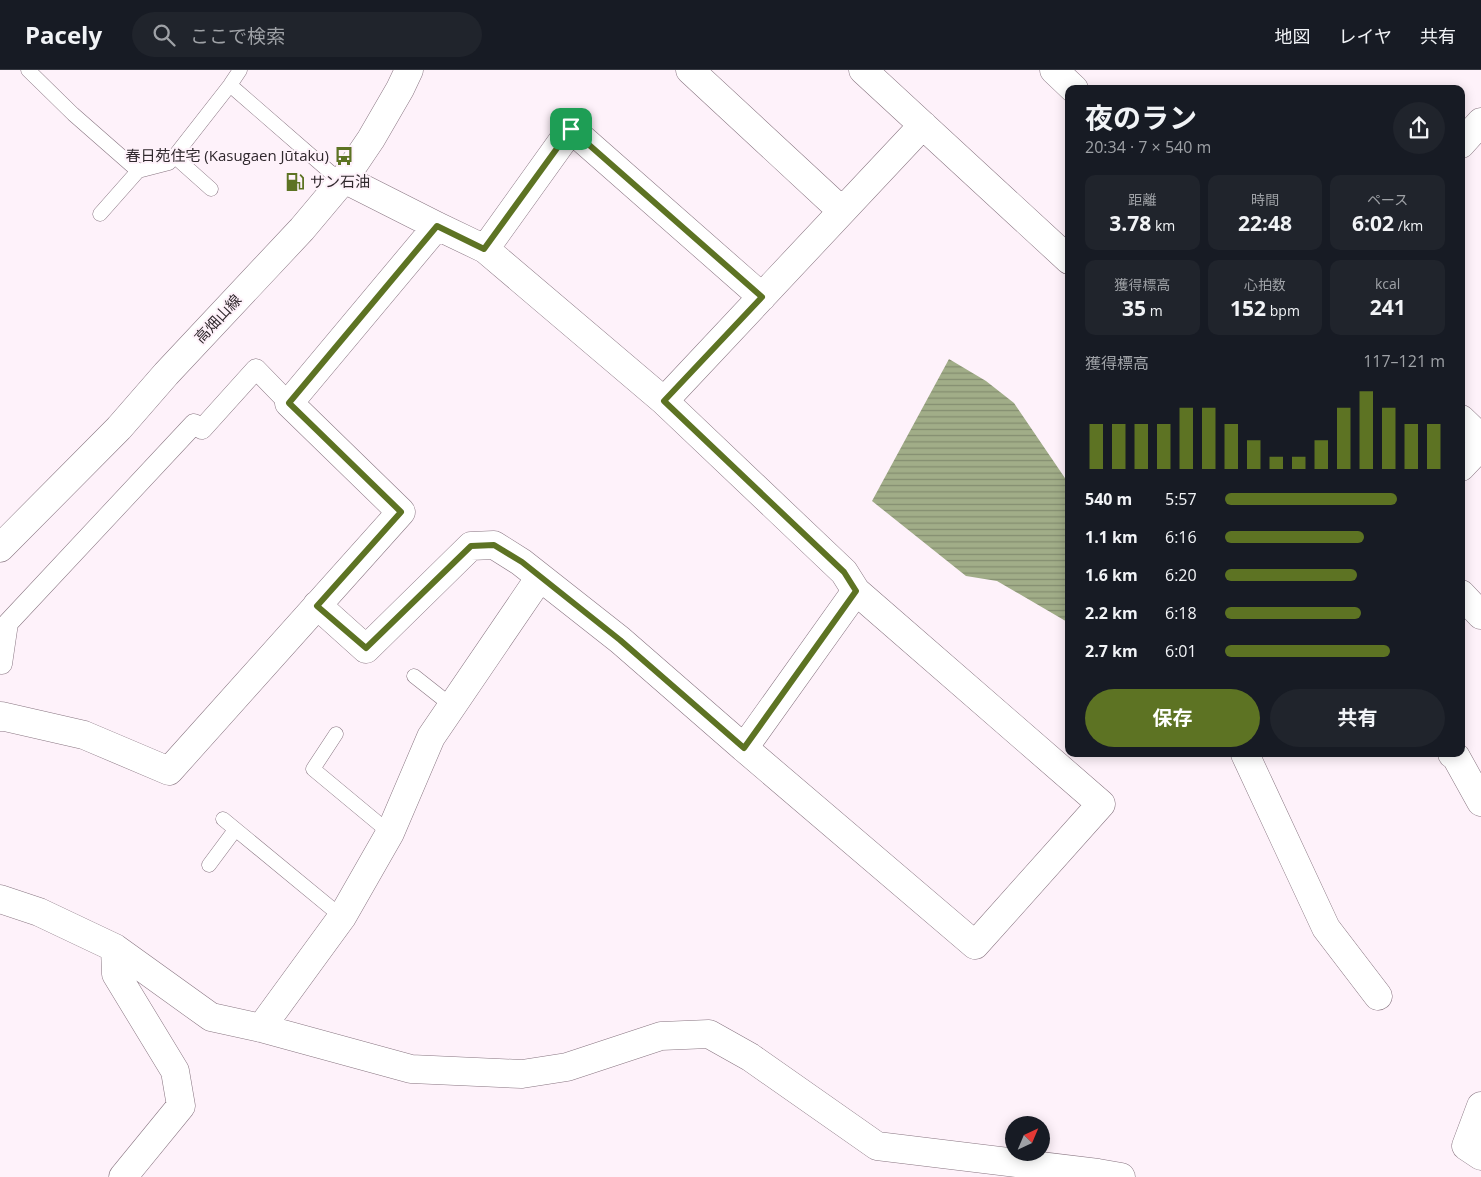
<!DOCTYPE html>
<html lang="ja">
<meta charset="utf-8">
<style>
:root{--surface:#171b24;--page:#20242c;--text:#f1f3f6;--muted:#9ea1a6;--line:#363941;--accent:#5d7323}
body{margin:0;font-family:"Open Sans","Noto Sans JP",sans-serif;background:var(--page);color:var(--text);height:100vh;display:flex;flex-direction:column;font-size:19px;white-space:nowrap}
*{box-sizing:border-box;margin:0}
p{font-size:16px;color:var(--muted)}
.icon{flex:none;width:28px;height:28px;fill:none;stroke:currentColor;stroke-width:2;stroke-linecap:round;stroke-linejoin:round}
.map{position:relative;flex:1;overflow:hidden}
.sheet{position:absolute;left:1065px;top:15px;width:400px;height:672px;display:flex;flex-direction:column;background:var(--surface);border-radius:10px;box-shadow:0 2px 12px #0003}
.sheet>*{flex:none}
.needle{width:32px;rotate:44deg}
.tools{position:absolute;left:1005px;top:1046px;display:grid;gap:10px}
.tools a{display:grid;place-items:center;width:45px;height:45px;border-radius:50%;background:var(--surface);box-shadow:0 2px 12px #0003;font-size:25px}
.pin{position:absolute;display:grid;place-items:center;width:42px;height:42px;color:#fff;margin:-21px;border-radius:10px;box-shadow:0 2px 8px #0006}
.round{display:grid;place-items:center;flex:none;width:52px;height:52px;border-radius:26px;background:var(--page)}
.overview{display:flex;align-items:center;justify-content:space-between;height:85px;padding:0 20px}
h1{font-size:28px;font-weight:700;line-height:38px}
.metrics{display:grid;grid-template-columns:repeat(3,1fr);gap:8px;height:85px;padding:5px 20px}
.metrics div{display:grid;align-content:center;border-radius:10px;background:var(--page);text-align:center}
.metrics b{font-size:21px;font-weight:700}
.metrics small{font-size:14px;font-weight:400}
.metrics p{font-size:14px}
.chart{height:140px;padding:10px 20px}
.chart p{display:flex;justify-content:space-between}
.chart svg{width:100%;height:90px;margin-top:5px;stroke:var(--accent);stroke-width:6}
.cta{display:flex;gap:10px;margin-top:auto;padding:10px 20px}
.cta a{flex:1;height:58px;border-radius:30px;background:var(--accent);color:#fff;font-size:20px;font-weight:700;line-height:58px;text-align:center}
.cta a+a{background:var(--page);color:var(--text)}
ul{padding:0 20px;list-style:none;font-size:16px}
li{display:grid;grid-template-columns:80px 60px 1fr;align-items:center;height:38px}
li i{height:12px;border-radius:6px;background:var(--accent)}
header{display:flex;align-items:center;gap:30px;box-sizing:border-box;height:70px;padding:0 25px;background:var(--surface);border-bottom:1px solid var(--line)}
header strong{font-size:24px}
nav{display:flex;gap:28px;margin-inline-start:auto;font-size:18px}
.search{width:350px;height:45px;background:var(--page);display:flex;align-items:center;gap:12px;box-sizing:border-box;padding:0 18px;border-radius:28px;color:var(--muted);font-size:19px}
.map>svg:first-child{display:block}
.water{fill:url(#water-rules)}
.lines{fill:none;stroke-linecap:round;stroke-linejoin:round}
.service-casing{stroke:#887581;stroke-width:15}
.pedestrian-casing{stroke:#887581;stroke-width:21}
.minor-casing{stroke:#887581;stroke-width:29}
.tertiary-casing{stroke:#887581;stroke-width:29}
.secondary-casing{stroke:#887581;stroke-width:29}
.service{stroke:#fff;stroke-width:14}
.pedestrian{stroke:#fff;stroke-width:20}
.minor{stroke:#fff;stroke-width:28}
.tertiary{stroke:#fff;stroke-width:28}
.secondary{stroke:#fff;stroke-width:28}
.route-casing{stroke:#fff;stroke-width:10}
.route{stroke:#5d7323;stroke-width:6}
.labels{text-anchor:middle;stroke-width:4;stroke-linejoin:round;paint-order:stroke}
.poi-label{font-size:15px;fill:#30282d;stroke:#fef2fa;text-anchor:end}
.street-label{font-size:15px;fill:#30282d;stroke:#fef2fa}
</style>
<header>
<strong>Pacely</strong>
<div class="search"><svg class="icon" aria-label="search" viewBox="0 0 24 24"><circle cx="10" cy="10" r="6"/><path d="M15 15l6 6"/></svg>ここで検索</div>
<nav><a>地図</a><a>レイヤ</a><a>共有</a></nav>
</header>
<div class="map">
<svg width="1481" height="1107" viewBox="0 0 1481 1107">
<defs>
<pattern id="water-rules" width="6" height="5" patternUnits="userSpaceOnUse" patternTransform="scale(1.25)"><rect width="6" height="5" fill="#a1ad88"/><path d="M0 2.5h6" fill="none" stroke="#848d70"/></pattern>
</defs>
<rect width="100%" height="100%" fill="#fef2fa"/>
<path class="water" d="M949,289L986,311L1014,333L1069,414V553L997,511L966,506L872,431Z"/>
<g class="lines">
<g class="service-casing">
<path id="service" d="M28,0L73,44L138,101
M230,15L330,102L344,109
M174,86L211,119
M100,144L138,101L169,93L230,15L240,0
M414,606L452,636
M336,664L313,699L390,763
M223,749L342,847
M209,795L235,760"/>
</g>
<g class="pedestrian-casing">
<path id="pedestrian" d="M2,594L8,553L194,354L202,359L256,299L289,333"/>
</g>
<g class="minor-casing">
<path id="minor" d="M690,0L842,141
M863,0L1069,190
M1461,74L1481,52
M344,109L437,156L485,179L664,331L844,502L856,521L1101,734L975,875L744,678L856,521
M485,179L571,59L762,227
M664,331L923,55
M1461,397L1481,376
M1461,524L1481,545
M317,535L366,579L471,476L494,475L521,492L620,570L744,678
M0,647L1,646L84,665L169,701L401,442L289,333L437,156
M1245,684L1326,858L1378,926
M1452,684L1456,687L1481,732
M0,829L39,842L115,878L211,947L261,958L411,999L522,1004L567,997L661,966L709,964L750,987L877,1076L1098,1103L1121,1107
M115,878L116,904L175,1001L181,1036L123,1107
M261,958L342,847L390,763L431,667L540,507
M1481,1036L1466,1076L1481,1086"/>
</g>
<g class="tertiary-casing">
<path id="tertiary" d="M1054,0L1074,19
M1461,349L1481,368"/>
</g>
<g class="secondary-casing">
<path id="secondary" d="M0,478L119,358L166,304L302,159L344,109L371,69L400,19L409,0"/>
</g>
<use href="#service" class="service"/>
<use href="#pedestrian" class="pedestrian"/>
<use href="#minor" class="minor"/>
<use href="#tertiary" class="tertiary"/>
<use href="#secondary" class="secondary"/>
</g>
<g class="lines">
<g class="route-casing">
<path id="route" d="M571,59L762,227L664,331L844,502L856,521L744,678L620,570L522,492L494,475L471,476L366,578L317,536L401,442L289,333L437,156L484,179Z"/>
</g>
<use href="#route" class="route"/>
</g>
<defs>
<g id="bus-bare" transform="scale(1.5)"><path d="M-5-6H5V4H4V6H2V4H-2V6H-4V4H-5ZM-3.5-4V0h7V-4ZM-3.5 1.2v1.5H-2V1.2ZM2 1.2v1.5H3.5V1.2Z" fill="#5d7323" stroke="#fef2fa" stroke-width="2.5" paint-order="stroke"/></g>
<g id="fuel-bare" transform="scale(1.5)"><path d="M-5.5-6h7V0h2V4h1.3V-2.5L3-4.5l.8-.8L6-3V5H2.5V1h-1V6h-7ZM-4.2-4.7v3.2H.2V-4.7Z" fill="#5d7323" stroke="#fef2fa" stroke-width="2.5" paint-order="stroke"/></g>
</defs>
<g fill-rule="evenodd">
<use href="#bus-bare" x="344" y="86"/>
<use href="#fuel-bare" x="295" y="112"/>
</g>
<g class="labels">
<g class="poi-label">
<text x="329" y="91">春日苑住宅 (Kasugaen Jūtaku)</text>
<text x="310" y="117" text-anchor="start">サン石油</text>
</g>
<g class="street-label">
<text transform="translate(218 249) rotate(-47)" y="5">高畑山線</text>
</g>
</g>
</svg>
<div class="tools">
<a><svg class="needle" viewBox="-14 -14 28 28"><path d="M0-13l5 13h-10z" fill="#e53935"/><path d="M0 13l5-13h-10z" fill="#9ea1a6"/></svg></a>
</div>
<div class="pin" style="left:571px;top:59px;background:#1e9e55"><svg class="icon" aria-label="arrive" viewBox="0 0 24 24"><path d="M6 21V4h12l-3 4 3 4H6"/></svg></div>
<section class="sheet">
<div class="overview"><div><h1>夜のラン</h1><p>20:34 · 7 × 540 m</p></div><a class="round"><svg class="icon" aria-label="share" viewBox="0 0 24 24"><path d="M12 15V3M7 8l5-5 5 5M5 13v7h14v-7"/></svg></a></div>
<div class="metrics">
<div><p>距離</p><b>3.78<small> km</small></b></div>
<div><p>時間</p><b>22:48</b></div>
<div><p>ペース</p><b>6:02<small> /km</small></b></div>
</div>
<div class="metrics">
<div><p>獲得標高</p><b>35<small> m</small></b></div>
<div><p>心拍数</p><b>152<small> bpm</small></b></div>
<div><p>kcal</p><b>241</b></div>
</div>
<div class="chart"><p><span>獲得標高</span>117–121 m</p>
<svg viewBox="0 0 160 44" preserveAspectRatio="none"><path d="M5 44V22M15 44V22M25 44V22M35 44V22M45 44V14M55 44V14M65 44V22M75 44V30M85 44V38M95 44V38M105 44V30M115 44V14M125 44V6M135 44V14M145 44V22M155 44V22"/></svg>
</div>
<ul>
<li><b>540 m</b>5:57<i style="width:78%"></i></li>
<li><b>1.1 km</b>6:16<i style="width:63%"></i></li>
<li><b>1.6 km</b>6:20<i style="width:60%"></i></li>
<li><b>2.2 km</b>6:18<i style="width:62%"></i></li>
<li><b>2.7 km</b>6:01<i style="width:75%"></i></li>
</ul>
<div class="cta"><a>保存</a><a>共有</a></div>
</section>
</div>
